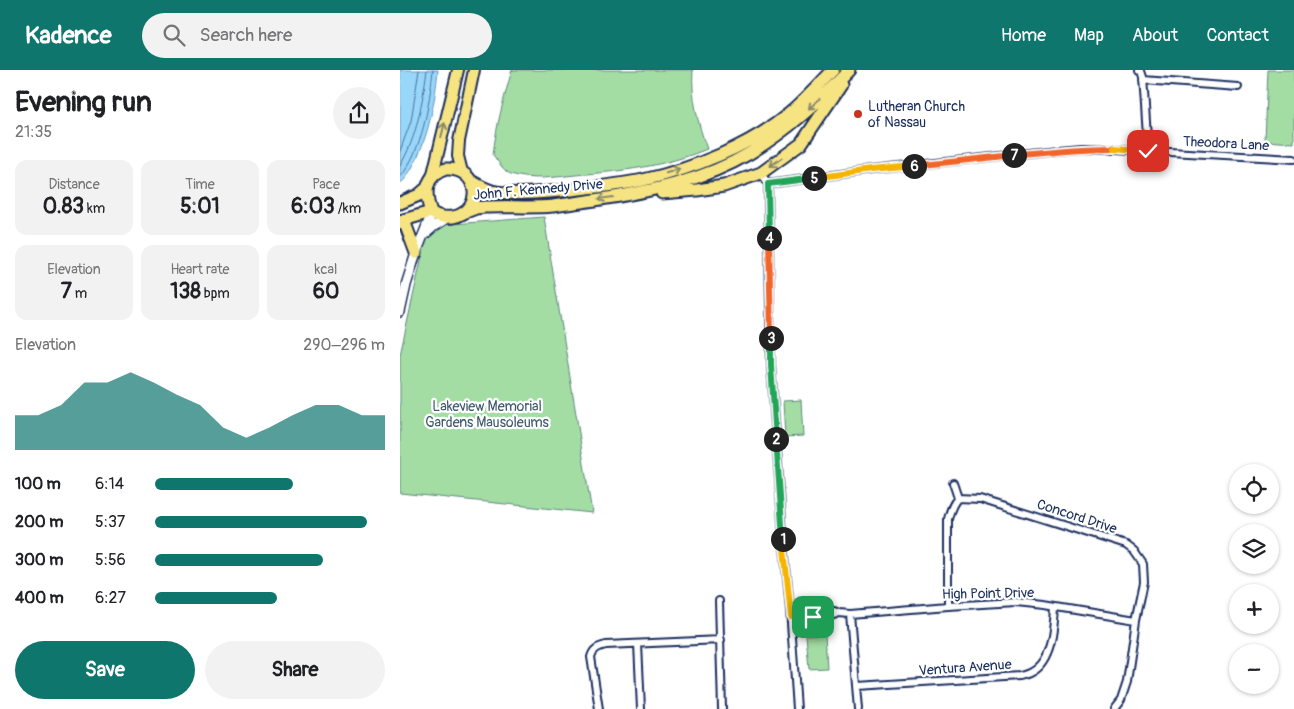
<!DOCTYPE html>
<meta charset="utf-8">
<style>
:root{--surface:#fff;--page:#f2f2f2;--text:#202124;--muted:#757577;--accent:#0f766e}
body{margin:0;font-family:Pangolin,sans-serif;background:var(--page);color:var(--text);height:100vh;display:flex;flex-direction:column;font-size:19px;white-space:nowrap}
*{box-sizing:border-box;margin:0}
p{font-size:16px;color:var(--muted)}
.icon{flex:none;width:28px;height:28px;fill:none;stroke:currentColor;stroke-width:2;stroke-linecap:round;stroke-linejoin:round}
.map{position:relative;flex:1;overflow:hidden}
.details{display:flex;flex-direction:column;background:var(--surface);width:400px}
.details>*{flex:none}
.tools{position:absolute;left:829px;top:394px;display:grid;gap:10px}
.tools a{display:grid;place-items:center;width:50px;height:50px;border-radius:50%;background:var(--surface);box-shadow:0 1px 4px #0004;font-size:25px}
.pin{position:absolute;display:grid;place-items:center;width:42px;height:42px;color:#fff;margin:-21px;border-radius:10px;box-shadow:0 2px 8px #0006}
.km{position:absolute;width:25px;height:25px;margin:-12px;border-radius:50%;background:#222;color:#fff;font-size:14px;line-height:25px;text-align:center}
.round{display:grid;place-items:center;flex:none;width:52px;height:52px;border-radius:26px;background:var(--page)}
.headline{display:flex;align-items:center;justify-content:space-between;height:85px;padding:0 15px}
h1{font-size:28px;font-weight:700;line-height:38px}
.metrics{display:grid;grid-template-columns:repeat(3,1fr);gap:8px;height:85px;padding:5px 15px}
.metrics div{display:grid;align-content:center;border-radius:12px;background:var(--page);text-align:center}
.metrics b{font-size:21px;font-weight:700}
.metrics small{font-size:14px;font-weight:400}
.metrics p{font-size:14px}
.chart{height:140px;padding:10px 15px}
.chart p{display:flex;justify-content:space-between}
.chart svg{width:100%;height:90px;margin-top:5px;fill:var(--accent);opacity:.7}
.primary-button{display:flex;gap:10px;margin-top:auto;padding:10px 15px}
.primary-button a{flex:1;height:58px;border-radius:30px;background:var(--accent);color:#fff;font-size:20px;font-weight:700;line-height:58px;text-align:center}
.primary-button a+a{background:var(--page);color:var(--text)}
ul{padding:0 15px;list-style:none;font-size:16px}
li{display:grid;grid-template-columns:80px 60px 1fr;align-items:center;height:38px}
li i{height:12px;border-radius:6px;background:var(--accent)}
header{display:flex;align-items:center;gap:30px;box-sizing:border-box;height:70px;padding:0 25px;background:var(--accent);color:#fff}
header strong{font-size:24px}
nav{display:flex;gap:28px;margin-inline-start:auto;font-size:18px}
.search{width:350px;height:45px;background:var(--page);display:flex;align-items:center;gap:12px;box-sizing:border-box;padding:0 18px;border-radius:28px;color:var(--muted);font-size:19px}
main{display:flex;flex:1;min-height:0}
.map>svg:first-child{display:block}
.green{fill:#a3dda3;stroke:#5f8680}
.water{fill:#98d7f9;stroke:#6694bb}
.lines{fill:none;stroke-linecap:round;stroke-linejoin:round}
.shore{stroke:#4d729c;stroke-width:1}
.street-casing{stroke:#1b2f5e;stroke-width:10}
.secondary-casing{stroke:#1b2f5e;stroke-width:12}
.primary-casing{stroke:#1b2f5e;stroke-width:14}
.highway-casing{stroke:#1b2f5e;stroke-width:15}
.street{stroke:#fff;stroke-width:6}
.secondary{stroke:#fff;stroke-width:9}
.primary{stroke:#f6e381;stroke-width:10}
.highway{stroke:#f6e381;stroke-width:11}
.oneway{stroke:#888970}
.split-1-casing{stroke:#fff;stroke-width:10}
.split-2-casing{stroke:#fff;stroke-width:10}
.split-3-casing{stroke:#fff;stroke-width:10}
.split-4-casing{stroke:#fff;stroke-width:10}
.split-5-casing{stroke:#fff;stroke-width:10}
.split-6-casing{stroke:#fff;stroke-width:10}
.split-7-casing{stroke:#fff;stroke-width:10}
.split-8-casing{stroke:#fff;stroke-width:10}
.split-9-casing{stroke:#fff;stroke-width:10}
.split-1{stroke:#f5b400;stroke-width:6}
.split-2{stroke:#22a559;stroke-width:6}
.split-3{stroke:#22a559;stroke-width:6}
.split-4{stroke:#f0652b;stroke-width:6}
.split-5{stroke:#22a559;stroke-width:6}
.split-6{stroke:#f5b400;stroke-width:6}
.split-7{stroke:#f0652b;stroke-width:6}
.split-8{stroke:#f0652b;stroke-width:6}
.split-9{stroke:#f5b400;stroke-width:6}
.poi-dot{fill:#c8321e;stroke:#fff;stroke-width:2}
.labels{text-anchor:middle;stroke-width:4.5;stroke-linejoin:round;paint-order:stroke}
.poi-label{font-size:14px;fill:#1b2f5e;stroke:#fff;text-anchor:start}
.street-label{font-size:14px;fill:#1b2f5e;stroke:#fff}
.park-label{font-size:14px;fill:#3d5a6f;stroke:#fff}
</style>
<header>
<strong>Kadence</strong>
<div class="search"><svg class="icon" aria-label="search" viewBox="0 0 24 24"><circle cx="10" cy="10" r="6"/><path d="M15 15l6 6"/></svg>Search here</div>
<nav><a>Home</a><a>Map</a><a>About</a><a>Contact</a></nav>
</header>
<main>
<section class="details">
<div class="headline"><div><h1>Evening run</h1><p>21:35</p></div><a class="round"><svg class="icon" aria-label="share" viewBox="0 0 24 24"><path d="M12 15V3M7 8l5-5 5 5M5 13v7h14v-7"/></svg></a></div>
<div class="metrics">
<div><p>Distance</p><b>0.83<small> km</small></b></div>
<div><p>Time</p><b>5:01</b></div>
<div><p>Pace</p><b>6:03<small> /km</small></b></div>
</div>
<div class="metrics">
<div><p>Elevation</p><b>7<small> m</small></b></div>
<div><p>Heart rate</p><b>138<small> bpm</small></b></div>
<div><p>kcal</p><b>60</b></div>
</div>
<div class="chart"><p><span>Elevation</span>290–296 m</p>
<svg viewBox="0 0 160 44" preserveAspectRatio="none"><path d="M0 44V27L10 27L20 22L30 11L40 11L50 6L60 11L70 17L80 22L90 33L100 38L110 33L120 27L130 22L140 22L150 27L160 27V44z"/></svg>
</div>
<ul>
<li><b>100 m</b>6:14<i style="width:60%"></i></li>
<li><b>200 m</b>5:37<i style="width:92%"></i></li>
<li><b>300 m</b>5:56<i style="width:73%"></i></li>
<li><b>400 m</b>6:27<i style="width:53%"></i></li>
</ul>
<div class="primary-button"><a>Save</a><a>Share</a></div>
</section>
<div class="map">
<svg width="894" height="639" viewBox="0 0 894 639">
<rect width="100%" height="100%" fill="#fff"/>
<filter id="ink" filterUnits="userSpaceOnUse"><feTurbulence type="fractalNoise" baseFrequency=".02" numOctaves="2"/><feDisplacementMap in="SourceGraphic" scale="10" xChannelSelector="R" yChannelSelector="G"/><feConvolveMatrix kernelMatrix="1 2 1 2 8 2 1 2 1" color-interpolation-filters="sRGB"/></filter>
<g filter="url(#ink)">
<path class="green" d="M112,0H293C291,26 298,54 307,79C263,97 223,101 176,105C155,107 132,111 111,104C104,102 98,91 93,85C96,56 104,28 112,0Z
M868,0H894V73L865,71Z
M144,147L192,443L0,423V285L26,168L40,155Z
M401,330L403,366L385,367L383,331Z
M425,564L427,598L409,599L406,565Z"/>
<path class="water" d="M0,0H38C35,33 28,69 12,98C8,104 6,110 0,113Z"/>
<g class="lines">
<path class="shore" d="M0,81L11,51L19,0
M0,96C17,67 22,34 27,0
M0,108C23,78 29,36 33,0"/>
<g class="street-casing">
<path id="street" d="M739,0L741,1L743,7L748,81
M743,10L838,17
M361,103L368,114L371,295L383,466L390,539L397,639
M368,114L471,100L657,80L681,78L716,79L894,89
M553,413L558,428
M319,531L322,639
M548,536V449C550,441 552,434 558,428L580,429L726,475L734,481L743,494L744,512L736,550L727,612L721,630L714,639
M390,539L434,541L439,543L450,544L548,536L616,532L645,535L736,550
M450,544L458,639
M391,547C405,547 426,549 439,543
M238,574L241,639
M457,616L620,606C624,605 628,604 631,602C652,591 654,557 655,537
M199,639L191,587C193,579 198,577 206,575L321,570"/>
</g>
<g class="secondary-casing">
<path id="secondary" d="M25,164L33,157L47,148
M0,242L6,215L16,183L32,143"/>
</g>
<g class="primary-casing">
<path id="primary" d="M62,102L58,86L59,71L74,0
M32,108L58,0"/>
</g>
<g class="highway-casing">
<path id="highway" d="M46,99C79,97 85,141 53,147C45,148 37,147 31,142C24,123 25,105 46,99Z
M71,111C78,115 85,119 92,121C114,126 148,122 171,120C195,117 219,115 243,110C293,99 350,76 390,43C405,30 419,15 433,0
M262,123L297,120L324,116L361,103L401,74L441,15
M0,133L19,125L27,118
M63,143L76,138L85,137C107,136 131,138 153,136C167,134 181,132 195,130C248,122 303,111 350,83C385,62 421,30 449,0
M0,151L31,142
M0,152L6,156L16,183"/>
</g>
<use href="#street" class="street"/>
<use href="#secondary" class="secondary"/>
<use href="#primary" class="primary"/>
<use href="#highway" class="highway"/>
</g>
<defs><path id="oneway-shaft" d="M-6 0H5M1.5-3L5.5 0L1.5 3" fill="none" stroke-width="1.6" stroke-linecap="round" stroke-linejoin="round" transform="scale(1.25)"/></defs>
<g class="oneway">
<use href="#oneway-shaft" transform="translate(414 34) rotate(138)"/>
<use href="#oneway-shaft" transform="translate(43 60) rotate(-76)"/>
<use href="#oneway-shaft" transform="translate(376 92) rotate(144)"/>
<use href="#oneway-shaft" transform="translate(273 101) rotate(-17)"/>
<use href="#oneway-shaft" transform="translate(206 128) rotate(172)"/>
</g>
</g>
<g class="lines" filter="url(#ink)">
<g class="split-1-casing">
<path id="split-1" d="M383,469L391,547H413"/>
</g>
<g class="split-2-casing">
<path id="split-2" d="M376,369L383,469"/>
</g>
<g class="split-3-casing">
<path id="split-3" d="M371,268V295L376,369"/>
</g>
<g class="split-4-casing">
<path id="split-4" d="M369,168L371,268"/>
</g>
<g class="split-5-casing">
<path id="split-5" d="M369,168L368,114L414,108"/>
</g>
<g class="split-6-casing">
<path id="split-6" d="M414,108L471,100L514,96"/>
</g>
<g class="split-7-casing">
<path id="split-7" d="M514,96L614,85"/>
</g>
<g class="split-8-casing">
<path id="split-8" d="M614,85C648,81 680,78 714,78"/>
</g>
<g class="split-9-casing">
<path id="split-9" d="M714,78L748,81"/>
</g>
<use href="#split-1" class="split-1"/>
<use href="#split-2" class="split-2"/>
<use href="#split-3" class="split-3"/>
<use href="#split-4" class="split-4"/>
<use href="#split-5" class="split-5"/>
<use href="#split-6" class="split-6"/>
<use href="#split-7" class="split-7"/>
<use href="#split-8" class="split-8"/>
<use href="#split-9" class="split-9"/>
</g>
<circle class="poi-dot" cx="458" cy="44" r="5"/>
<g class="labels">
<g class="poi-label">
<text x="468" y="41">Lutheran Church<tspan x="468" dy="16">of Nassau</tspan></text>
</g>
<g class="street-label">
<text transform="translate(826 73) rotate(3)" y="5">Theodora Lane</text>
<text transform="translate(138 119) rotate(-5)" y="5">John F. Kennedy Drive</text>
<text transform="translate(677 446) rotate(18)" y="5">Concord Drive</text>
<text transform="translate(588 523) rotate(-1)" y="5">High Point Drive</text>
<text transform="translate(565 597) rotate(-4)" y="5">Ventura Avenue</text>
</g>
<g class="park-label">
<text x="87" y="341">Lakeview Memorial<tspan x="87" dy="16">Gardens Mausoleums</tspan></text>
</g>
</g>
</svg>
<div class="tools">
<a><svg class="icon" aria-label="locate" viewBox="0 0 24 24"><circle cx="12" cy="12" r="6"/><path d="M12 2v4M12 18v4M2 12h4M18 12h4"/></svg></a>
<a><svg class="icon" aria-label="layers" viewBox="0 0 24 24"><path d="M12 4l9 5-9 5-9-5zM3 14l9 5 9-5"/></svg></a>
<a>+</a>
<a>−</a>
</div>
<div class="pin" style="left:413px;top:547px;background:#1e9e55"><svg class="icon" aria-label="arrive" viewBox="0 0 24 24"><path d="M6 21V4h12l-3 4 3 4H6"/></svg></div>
<div class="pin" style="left:748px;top:81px;background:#d93025"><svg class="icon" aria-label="check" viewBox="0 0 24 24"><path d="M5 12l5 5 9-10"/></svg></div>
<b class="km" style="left:383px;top:469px">1</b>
<b class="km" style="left:376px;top:369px">2</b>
<b class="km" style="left:371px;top:268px">3</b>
<b class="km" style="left:369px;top:168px">4</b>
<b class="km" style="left:414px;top:108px">5</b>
<b class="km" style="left:514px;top:96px">6</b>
<b class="km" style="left:614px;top:85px">7</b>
</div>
</main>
